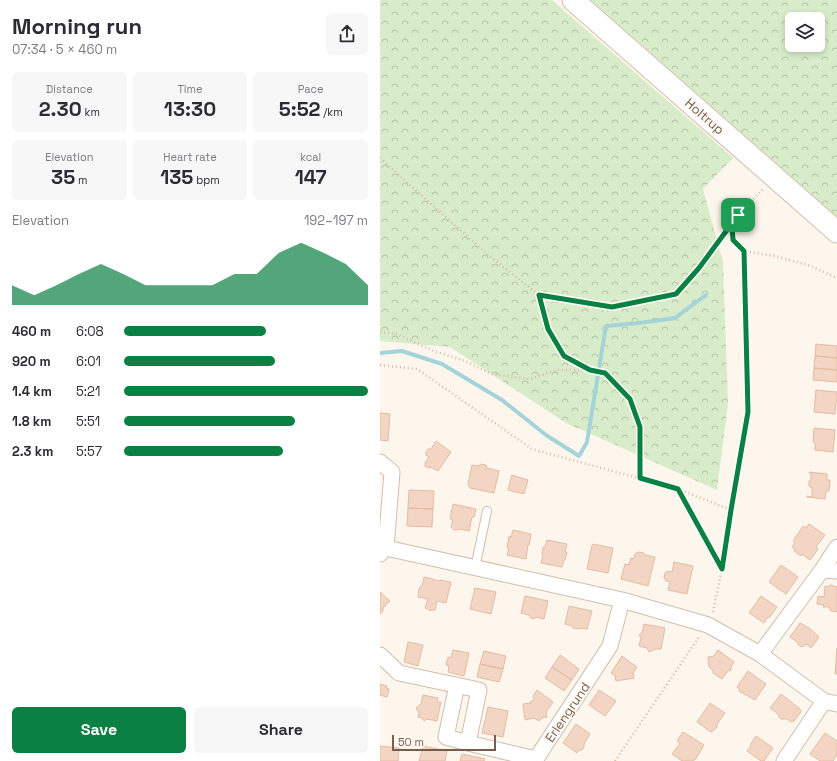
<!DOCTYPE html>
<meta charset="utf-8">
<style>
:root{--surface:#fff;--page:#f7f7f7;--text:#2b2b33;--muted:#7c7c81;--accent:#0b8043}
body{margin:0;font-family:"Space Grotesk",sans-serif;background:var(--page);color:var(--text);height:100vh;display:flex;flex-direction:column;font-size:15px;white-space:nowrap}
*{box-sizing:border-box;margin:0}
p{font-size:13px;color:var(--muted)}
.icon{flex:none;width:22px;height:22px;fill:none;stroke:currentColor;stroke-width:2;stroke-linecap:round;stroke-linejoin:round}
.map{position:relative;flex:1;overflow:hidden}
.sheet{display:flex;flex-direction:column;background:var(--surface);width:380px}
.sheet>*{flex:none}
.controls{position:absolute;left:405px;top:12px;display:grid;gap:8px}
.controls a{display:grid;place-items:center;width:40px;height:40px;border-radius:6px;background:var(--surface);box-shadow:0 2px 6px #0003;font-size:20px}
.scale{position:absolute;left:12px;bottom:10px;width:104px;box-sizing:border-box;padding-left:4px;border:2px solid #7a5c4d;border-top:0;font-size:11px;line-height:14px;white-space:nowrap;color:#7a5c4d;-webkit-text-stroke:3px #fffaf3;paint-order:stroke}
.pin{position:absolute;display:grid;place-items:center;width:34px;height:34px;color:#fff;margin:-17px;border-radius:8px;box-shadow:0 2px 6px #0006}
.round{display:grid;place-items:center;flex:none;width:42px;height:42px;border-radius:6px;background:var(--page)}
.overview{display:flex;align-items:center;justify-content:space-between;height:68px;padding:0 12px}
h1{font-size:22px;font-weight:700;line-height:30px}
.figures{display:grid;grid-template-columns:repeat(3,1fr);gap:6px;height:68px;padding:4px 12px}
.figures div{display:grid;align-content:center;border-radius:6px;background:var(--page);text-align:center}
.figures b{font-size:20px;font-weight:700}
.figures small{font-size:11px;font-weight:400}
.figures p{font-size:11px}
.chart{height:112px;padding:8px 12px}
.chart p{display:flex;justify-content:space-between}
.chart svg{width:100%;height:72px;margin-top:4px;fill:var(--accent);opacity:.7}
.button{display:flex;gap:8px;margin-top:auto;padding:8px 12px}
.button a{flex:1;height:46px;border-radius:6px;background:var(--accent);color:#fff;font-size:16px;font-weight:700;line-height:46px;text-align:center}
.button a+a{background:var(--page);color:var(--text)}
ul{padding:0 12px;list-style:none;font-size:13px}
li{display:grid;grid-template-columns:64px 48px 1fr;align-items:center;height:30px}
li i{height:10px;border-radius:5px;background:var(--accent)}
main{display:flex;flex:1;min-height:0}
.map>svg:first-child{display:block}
.forest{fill:url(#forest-crowns);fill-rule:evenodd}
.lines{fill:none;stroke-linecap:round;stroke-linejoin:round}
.stream{stroke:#a5d3da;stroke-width:4}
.building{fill:#f3d5c3;stroke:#e6bba3}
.lane-casing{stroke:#d1beb0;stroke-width:10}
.street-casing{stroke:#d1beb0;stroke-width:17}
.secondary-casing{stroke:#d6c0b0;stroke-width:23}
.path{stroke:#d9b8a5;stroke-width:2.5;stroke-dasharray:1 3;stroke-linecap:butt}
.lane{stroke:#fff;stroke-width:8}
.street{stroke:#fff;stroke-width:15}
.secondary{stroke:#fff;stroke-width:21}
.route-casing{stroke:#fff;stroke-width:8}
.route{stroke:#0b8043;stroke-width:5}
.labels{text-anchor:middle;stroke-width:3.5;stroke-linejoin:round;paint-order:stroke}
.street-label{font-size:13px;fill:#7a5c4d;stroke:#fffaf3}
</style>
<main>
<section class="sheet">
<div class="overview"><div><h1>Morning run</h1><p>07:34 · 5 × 460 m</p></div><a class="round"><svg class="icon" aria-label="share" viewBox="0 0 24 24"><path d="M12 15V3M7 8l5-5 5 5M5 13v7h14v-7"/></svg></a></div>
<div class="figures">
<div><p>Distance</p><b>2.30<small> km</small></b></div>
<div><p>Time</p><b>13:30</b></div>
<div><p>Pace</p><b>5:52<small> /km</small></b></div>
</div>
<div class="figures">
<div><p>Elevation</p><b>35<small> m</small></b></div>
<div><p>Heart rate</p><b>135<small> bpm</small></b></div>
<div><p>kcal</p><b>147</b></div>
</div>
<div class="chart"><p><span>Elevation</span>192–197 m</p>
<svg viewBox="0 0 160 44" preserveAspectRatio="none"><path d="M0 44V32L10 38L20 32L30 25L40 19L50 25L60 32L70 32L80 32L90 32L100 25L110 25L120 12L130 6L140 12L150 19L160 32V44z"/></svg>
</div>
<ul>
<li><b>460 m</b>6:08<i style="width:58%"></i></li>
<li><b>920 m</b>6:01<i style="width:62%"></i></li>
<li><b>1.4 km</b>5:21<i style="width:100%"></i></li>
<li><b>1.8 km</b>5:51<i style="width:70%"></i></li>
<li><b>2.3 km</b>5:57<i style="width:65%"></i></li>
</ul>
<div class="button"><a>Save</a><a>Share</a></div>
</section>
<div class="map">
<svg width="457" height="761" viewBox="0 0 457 761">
<defs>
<pattern id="forest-crowns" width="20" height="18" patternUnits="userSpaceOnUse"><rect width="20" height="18" fill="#d8ecc9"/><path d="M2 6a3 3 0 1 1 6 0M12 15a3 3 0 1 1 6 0" fill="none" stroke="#b4c2a5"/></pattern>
</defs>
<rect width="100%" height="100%" fill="#fdf6ec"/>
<path class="forest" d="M0,0H172L353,158L323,189L343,262L348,404L337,490L186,423L70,347L0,341Z
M207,0H457V220ZM412,19H438V45H412Z"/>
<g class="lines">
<path class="stream" d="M0,353L22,351L62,364L122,400L166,435L199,456L207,442L226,326L259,323L295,318L326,295"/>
</g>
<path class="building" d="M436,344L457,346V358L435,356Z
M435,356L457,358V370L434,368Z
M434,368L457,370V382L433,380Z
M436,390L457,392V401H456L455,414L434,412Z
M0,413L10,414L8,441L0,440Z
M434,428L455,430L453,452L435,450V443L433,442Z
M56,441L71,452L58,471L51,467L48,468L45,466V463L49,457L46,455V452L48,449H51Z
M101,464L106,465L107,468L119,471L114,493L90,488L88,484L92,465L98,466Z
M429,472L447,474V480H450L449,491H446L445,499L427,497V496L432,497V487H430L429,486V481L431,480V473H429Z
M132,475L148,480L144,494L128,490Z
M29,490L54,491L53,509L28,508Z
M73,504L96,509L94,517H92L89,531L80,529L77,530H74L71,527L73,520L70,519Z
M28,508L53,509L52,527L27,526Z
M429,524L445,535L436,547L438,549L430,560L422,554L421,556L414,551L416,550L412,547L415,543L413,541L423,526L426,528Z
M133,530L151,534L149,545H148L146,559L127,555L129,548H127L129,536L131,537Z
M167,540L187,544L185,552H187L185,560H184L182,567L161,563L163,556L162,555L163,547H165Z
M213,544L233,548L228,573L207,569L212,545Z
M258,552L264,553L265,555L275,557L268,586L241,579L245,564L249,565L251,558L254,559L255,554Z
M294,562L313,566L307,594L288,590L290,582L286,581L284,578L285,573L288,571L292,572Z
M401,565L418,577L406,594L389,582Z
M44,577L53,579L55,580L60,581L61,580L71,582L66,603L57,601L55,610H52L50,611L48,609L45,608L48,599L38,597L39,589L41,586H42Z
M450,585L457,587V612L451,611L449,609L450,607H443L444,605L437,604L438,596L444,597L445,586L448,587Z
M95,588L116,592L111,614L90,609Z
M0,592L10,601L3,608V611L0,614Z
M145,596L168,601L164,619L156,617L154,619L151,618L149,615L141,613Z
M381,596L397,607L389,618L388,617L384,623L369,613Z
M189,606L212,611L207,629L201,628L199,629L193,628L192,626L185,624Z
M420,623L429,628L439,637L431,648L426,644L424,646L421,647L418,644L417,642L410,637Z
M264,624L285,628L281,649H276L269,652L267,648L259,646L261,638L259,635L262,633Z
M28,642L43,645L38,666L24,662Z
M457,648V674H455Z
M73,650L89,653L84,676L68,672L69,666L66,665L68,657L71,658Z
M338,650L354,662L351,667V670L348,671L342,679L333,673V670L329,667L328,657L334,656Z
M104,651L126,656L123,669L100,664Z
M180,655L199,669L192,680L172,667Z
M242,656L257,667L253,673L254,678L236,681L235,676L231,673Z
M100,664L123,669L119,682L97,677Z
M172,667L192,680L184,691L165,678Z
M368,671L386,684L375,700L359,691V689L357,687Z
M0,684L7,686L6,688L9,689L7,697L0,695Z
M157,690L173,702L166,712L167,717L162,718L159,721L154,718L145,720L143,704L151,703L150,702L152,701L154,699L153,696Z
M219,690L236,701L225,716L209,705Z
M401,694L420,709L421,712L414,721L411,722L407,719H401L399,717L398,714L390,708Z
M43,695L58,698L57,700L59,702H61L57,721L47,719L44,721L42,718L38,717L39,713L36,708L41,704Z
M330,703L345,713L337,724V727L334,730L331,732L317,722Z
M108,707L128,711L123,737L102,733Z
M196,724L210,734L204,744V747L202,750H199L197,753L183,743Z
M303,732L324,745L315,760H313V761H302L292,754L300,743L297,741Z
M445,733L457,741V755L453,761H440L430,754Z
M376,736L393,748L384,761H381L367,751L371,746L370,745Z
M0,746L19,748L18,761H0Z
M43,746L67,751L65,761H39Z
M82,754L105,759L104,761H80Z"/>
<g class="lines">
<g class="lane-casing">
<path id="lane" d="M95,568L107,511"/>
</g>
<g class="street-casing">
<path id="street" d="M0,462L12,472L6,548
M0,554L6,548L242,600L328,625L380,654L444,701L457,704
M442,570L457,571
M380,654L442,570L457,547
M0,655L19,673L99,690L88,743L156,759L230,646L242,600
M77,685L66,737L88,743
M404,761L444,701"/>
</g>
<g class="secondary-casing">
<path id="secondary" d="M193,0L457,232"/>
</g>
<path class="path" d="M0,158L107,254L159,295L232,307L296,294L319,268L358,215L383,189
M354,222L352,226L353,240L364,251L395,256L428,265L457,278
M159,295L168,329L184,356L210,370L225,373L250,399L260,427V478
M0,332L16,334L54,351L85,361L111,374L150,379L177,370H209
M0,365L37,369L152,449L298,489L351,510L368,413L364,251
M298,489L342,568
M333,612L342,569L351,510
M235,761L319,637"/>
<use href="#lane" class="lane"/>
<use href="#street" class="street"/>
<use href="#secondary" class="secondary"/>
</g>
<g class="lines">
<g class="route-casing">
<path id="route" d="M358,215L352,226L353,240L364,251L368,412L351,510L342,569L298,489L260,478V427L250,399L225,373L210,370L184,356L168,329L159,295L232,307L296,294L319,268Z"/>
</g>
<use href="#route" class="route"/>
</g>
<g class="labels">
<g class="street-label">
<text transform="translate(325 116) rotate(41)" y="5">Holtrup</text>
<text transform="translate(187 712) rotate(-56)" y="5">Erlengrund</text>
</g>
</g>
</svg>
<div class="controls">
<a><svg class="icon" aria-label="layers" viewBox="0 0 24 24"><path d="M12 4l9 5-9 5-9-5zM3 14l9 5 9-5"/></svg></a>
</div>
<div class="scale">50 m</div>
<div class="pin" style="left:358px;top:215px;background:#1e9e55"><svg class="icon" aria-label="arrive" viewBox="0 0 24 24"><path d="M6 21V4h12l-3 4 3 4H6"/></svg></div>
</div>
</main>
